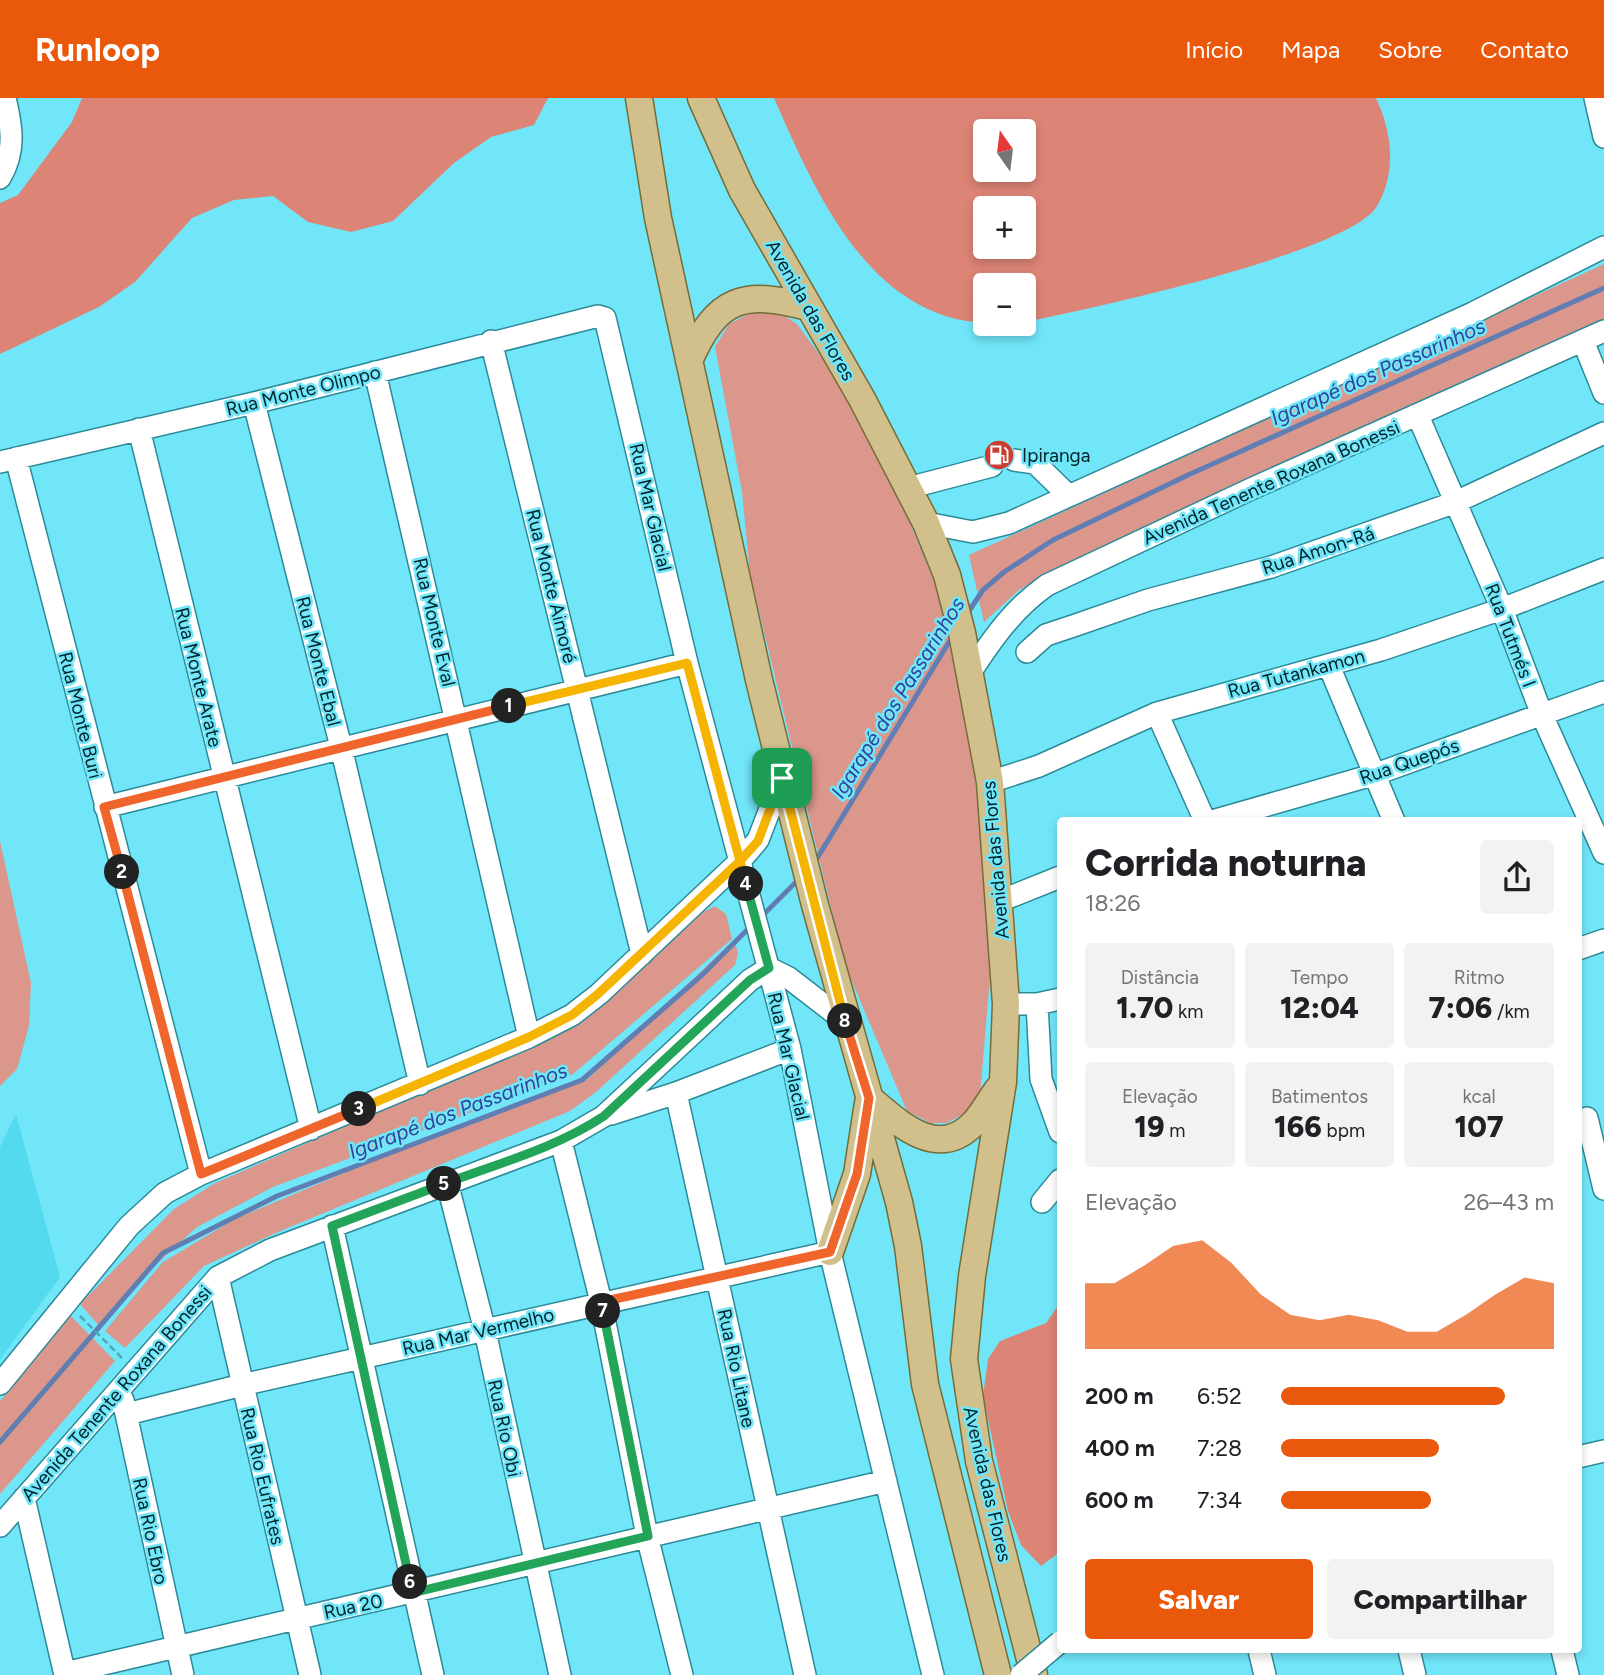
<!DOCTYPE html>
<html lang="pt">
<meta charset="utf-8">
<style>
:root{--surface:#fff;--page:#f2f2f2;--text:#202124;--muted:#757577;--accent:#ea580c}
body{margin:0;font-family:Figtree,sans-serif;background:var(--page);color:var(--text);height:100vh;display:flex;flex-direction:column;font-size:26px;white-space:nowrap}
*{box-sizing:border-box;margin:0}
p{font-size:23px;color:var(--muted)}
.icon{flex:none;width:38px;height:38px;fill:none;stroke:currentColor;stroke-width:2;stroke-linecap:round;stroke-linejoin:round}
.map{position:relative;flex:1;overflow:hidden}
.details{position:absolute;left:1057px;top:719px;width:525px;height:836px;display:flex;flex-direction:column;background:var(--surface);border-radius:7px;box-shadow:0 4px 10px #0003}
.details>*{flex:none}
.needle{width:46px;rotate:346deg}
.buttons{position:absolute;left:973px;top:21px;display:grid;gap:14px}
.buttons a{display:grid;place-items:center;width:63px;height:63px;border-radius:7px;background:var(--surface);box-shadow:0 4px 10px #0003;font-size:35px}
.pin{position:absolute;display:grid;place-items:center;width:60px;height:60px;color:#fff;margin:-30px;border-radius:14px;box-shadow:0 4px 10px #0006}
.km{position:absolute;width:35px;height:35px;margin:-18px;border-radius:50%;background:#222;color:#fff;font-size:19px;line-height:35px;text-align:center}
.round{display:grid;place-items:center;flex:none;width:74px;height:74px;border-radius:7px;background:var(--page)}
.summary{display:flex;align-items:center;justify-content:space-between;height:119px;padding:0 28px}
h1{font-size:38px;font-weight:800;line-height:52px}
.figures{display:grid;grid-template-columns:repeat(3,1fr);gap:10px;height:119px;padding:7px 28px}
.figures div{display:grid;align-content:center;border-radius:7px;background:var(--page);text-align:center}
.figures b{font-size:30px;font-weight:800}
.figures small{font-size:19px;font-weight:400}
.figures p{font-size:19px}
.chart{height:196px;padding:14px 28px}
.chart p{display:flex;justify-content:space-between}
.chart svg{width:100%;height:126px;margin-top:7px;fill:var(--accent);opacity:.7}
.action{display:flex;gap:14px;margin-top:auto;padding:14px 28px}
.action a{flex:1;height:80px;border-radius:7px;background:var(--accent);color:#fff;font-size:28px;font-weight:800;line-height:80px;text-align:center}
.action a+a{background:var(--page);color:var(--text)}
ul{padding:0 28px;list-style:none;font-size:23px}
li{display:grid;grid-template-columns:112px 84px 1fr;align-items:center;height:52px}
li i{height:18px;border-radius:9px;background:var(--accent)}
header{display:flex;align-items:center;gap:42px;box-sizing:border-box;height:98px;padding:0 35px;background:var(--accent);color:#fff}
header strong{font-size:33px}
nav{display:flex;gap:38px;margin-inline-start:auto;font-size:24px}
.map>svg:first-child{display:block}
.built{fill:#54daef}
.green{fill:#db978c}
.forest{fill:#dc8476;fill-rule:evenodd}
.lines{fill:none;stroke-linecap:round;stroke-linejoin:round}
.stream{stroke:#617eb3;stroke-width:5}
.minor-casing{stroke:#2c8a98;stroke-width:24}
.major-casing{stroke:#746d38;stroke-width:29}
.path{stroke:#4da8b7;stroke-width:2.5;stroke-dasharray:7 3.5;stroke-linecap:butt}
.minor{stroke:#fff;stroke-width:21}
.major{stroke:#d1bf8c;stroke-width:26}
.minor-bridge-casing{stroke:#2c8a98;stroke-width:24;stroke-linecap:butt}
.minor-bridge{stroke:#fff;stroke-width:21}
.split-1-casing{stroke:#fff;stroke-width:14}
.split-2-casing{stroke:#fff;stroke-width:14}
.split-3-casing{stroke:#fff;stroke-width:14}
.split-4-casing{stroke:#fff;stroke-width:14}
.split-5-casing{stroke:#fff;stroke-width:14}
.split-6-casing{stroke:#fff;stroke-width:14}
.split-7-casing{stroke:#fff;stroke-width:14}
.split-8-casing{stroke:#fff;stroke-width:14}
.split-9-casing{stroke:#fff;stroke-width:14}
.split-1{stroke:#f5b400;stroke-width:9}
.split-2{stroke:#f0652b;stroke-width:9}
.split-3{stroke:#f0652b;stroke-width:9}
.split-4{stroke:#f5b400;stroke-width:9}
.split-5{stroke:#22a559;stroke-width:9}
.split-6{stroke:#22a559;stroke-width:9}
.split-7{stroke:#22a559;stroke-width:9}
.split-8{stroke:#f0652b;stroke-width:9}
.split-9{stroke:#f5b400;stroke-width:9}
.labels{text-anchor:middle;stroke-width:5;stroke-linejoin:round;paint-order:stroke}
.street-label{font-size:19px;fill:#00242a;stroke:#71e6f9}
.poi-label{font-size:19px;fill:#00242a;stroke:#71e6f9;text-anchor:start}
.water-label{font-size:21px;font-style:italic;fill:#30459a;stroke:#71e6f9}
</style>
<header>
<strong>Runloop</strong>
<nav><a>Início</a><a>Mapa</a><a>Sobre</a><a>Contato</a></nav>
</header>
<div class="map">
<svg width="1604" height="1577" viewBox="0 0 1604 1577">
<rect width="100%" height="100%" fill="#71e6f9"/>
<path class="built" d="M16,1016L60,1179L0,1262V1049Z"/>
<path class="green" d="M1604,166V223L1056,470L1019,492L984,524L969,457Z
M754,213L782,216L797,226L835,278L878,348L936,488L957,572L978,686L991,868L980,997L971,1012L947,1025H930L907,1013L845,867L750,476L742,394L715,249L729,226Z
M0,743L31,885L29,928L17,971L0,988Z
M715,808L726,816L732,841L573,976L273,1089L197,1129L150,1172L100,1229L80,1206L174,1111L215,1085L566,932L701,815Z
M734,842L738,855L735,867L596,994L570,1013L278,1134L204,1168L125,1250L105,1233L163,1164L235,1121L415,1045L588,981Z
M69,1216L115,1263L0,1396V1303Z"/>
<path class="forest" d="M82,0H548L534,27L491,39L454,65L393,123L351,134L308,124L273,98L234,102L192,120L135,184L99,209L0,256V105L18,97L72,24Z
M774,0H1376C1392,34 1397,74 1377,108C1350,155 1085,212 1024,224V187H985V225C868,219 815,93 774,0ZM1024,33V72H985V33ZM1024,110V149H985V110Z
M1060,1205V1454L1041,1468L1021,1447L1008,1413L983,1298L988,1261L1000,1243L1046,1225Z"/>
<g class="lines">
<path class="stream" d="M967,516L983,492L1004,474L1053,442L1188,377L1604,190
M813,767L954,536
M761,819L799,781
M0,1344L163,1155L277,1098L582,982L702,877L751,828"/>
<g class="minor-casing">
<path id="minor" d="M1595,0L1604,39
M0,80C16,53 12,29 5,0
M491,243L642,856
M1583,243L1604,295
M375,274L529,939
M254,305L341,649L420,986
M1418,318L1502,511L1542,617L1604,755
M139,331L311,1031
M16,360L201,1076
M1014,362L1035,365L1069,398
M0,364L254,305L598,218L605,220L687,565L790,951L830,1154L933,1577
M908,390L992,368
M926,425L973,434L1009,425L1473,215L1604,149
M1027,554L1046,537L1076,527L1148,502L1271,469L1456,404L1604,335
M1329,568L1394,723
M970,575C993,540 1013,511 1047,487L1251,391L1604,233
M1157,615L1205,723
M990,684L1039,668L1157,615L1381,552L1502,511L1604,471
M105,709L687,565
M1212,723L1376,676L1604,594
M1000,803L1060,779
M1578,851L1604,842
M769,870L789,880L846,924
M1006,906H1037L1060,901
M1037,906L1041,981L1060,1034
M676,995L805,1577
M611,1016L676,995L790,951
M1587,1020L1604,1091
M561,1043L601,1204L647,1438L682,1577
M447,1084L485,1233L560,1577
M1042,1104L1060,1082
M332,1128L433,1577
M218,1179L310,1577
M0,1286L129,1128L165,1095L201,1076L529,939L572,917L599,896L740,763L758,742L782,680
M123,1302L183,1577
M127,1316L242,1287L830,1154
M1578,1359L1604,1353
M24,1400L65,1577
M0,1428L218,1179L270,1152L561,1043L604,1018L750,882L769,870
M1259,1552L1265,1577
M1409,1552L1415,1577
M1562,1552L1568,1577
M65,1575L886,1383"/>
</g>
<g class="major-casing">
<path id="major" d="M639,0L658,120L759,582L815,807L899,1104L908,1148L925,1286L998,1577
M701,0L742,92L862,301L926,425L947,477L962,535L990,684L1006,906L1003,984L972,1178L964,1261L979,1363L1034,1577
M689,263C717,199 743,192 808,209
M869,1000C898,1024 936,1063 973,1026C983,1016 990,1001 999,990
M830,1154L857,1076L868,1005"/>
</g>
<path class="path" d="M80,1218L122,1260"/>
<use href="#minor" class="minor"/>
<use href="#major" class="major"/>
<g class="minor-bridge-casing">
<path id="minor-bridge" d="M1021,1577L1060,1544"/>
</g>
<use href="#minor-bridge" class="minor-bridge"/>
</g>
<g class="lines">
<g class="split-1-casing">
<path id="split-1" d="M509,608L687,565L740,763L758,743L782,680"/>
</g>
<g class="split-2-casing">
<path id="split-2" d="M122,774L104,709L509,608"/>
</g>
<g class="split-3-casing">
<path id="split-3" d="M122,774L201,1076L359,1011"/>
</g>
<g class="split-4-casing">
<path id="split-4" d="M359,1011L529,939L572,917L598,896L740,763L746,786"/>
</g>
<g class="split-5-casing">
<path id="split-5" d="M444,1086C499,1065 556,1050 604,1018L750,882L769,870L746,786"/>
</g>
<g class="split-6-casing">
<path id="split-6" d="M410,1484L332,1128L444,1086"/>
</g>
<g class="split-7-casing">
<path id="split-7" d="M410,1484L412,1495L648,1438L603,1213"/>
</g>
<g class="split-8-casing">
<path id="split-8" d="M603,1213L601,1204L830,1154L857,1076L869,1000L845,923"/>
</g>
<g class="split-9-casing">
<path id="split-9" d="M782,680L845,923"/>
</g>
<use href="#split-1" class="split-1"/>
<use href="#split-2" class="split-2"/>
<use href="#split-3" class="split-3"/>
<use href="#split-4" class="split-4"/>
<use href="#split-5" class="split-5"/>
<use href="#split-6" class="split-6"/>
<use href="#split-7" class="split-7"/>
<use href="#split-8" class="split-8"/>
<use href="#split-9" class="split-9"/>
</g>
<defs>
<g id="fuel-disc" transform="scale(1.575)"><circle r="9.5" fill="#ca3d30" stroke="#71e6f9"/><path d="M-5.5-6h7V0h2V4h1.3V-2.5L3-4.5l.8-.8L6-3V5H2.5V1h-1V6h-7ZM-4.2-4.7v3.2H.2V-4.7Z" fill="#fff"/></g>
</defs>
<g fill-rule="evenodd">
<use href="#fuel-disc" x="999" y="357"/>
</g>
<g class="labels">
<g class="street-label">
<text transform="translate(811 212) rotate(60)" y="7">Avenida das Flores</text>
<text transform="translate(303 292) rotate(-14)" y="7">Rua Monte Olimpo</text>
<text transform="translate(1271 384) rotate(-24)" y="7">Avenida Tenente Roxana Bonessi</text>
<text transform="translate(651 409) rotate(77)" y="7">Rua Mar Glacial</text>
<text transform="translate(1318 452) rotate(-18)" y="7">Rua Amon-Rá</text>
<text transform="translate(552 488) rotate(76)" y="7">Rua Monte Aimoré</text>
<text transform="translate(435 524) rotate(77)" y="7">Rua Monte Eval</text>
<text transform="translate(1511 537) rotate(69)" y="7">Rua Tutmés I</text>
<text transform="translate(319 563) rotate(76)" y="7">Rua Monte Ebal</text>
<text transform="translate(1296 575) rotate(-15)" y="7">Rua Tutankamon</text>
<text transform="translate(199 579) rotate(76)" y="7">Rua Monte Arate</text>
<text transform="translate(81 617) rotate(76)" y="7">Rua Monte Buri</text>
<text transform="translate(1409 663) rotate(-19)" y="7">Rua Quepós</text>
<text transform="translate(995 762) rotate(-95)" y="7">Avenida das Flores</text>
<text transform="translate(789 958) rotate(77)" y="7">Rua Mar Glacial</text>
<text transform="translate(478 1233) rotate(-13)" y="7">Rua Mar Vermelho</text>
<text transform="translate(737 1270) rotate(78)" y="7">Rua Rio Litane</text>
<text transform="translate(116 1295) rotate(-49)" y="7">Avenida Tenente Roxana Bonessi</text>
<text transform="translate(505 1330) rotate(78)" y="7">Rua Rio Obi</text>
<text transform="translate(263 1378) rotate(77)" y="7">Rua Rio Eufrates</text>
<text transform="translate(988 1386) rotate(77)" y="7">Avenida das Flores</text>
<text transform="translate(151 1433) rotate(78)" y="7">Rua Rio Ebro</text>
<text transform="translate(353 1508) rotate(-12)" y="7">Rua 20</text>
</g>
<g class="poi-label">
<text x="1022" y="364">Ipiranga</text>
</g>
<g class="water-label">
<text transform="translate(1378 274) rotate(-24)" y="7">Igarapé dos Passarinhos</text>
<text transform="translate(898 600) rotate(-58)" y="7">Igarapé dos Passarinhos</text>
<text transform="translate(458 1013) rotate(-21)" y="7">Igarapé dos Passarinhos</text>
</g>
</g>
</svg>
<div class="buttons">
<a><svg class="needle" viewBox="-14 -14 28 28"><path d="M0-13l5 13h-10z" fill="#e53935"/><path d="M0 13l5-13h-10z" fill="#757577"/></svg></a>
<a>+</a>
<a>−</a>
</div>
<div class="pin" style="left:782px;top:680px;background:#1e9e55"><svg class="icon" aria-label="arrive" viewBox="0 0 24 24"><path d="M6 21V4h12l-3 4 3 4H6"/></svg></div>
<b class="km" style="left:509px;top:608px">1</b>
<b class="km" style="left:122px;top:774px">2</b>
<b class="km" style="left:359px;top:1011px">3</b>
<b class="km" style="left:746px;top:786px">4</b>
<b class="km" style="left:444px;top:1086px">5</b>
<b class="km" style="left:410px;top:1484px">6</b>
<b class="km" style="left:603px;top:1213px">7</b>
<b class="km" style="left:845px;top:923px">8</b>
<section class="details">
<div class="summary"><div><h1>Corrida noturna</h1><p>18:26</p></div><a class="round"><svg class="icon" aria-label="share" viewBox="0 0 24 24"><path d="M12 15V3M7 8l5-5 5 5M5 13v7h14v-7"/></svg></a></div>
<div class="figures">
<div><p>Distância</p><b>1.70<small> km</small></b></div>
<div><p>Tempo</p><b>12:04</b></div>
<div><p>Ritmo</p><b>7:06<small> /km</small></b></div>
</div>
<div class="figures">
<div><p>Elevação</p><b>19<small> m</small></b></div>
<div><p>Batimentos</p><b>166<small> bpm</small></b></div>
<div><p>kcal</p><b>107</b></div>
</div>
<div class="chart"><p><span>Elevação</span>26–43 m</p>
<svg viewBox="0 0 160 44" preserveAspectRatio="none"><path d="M0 44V21L10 21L20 15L30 8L40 6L50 14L60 25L70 32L80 34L90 32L100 34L110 38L120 38L130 32L140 25L150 19L160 21V44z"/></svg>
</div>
<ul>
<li><b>200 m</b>6:52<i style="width:82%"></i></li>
<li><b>400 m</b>7:28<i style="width:58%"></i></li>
<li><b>600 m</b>7:34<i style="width:55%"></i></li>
</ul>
<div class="action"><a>Salvar</a><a>Compartilhar</a></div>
</section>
</div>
